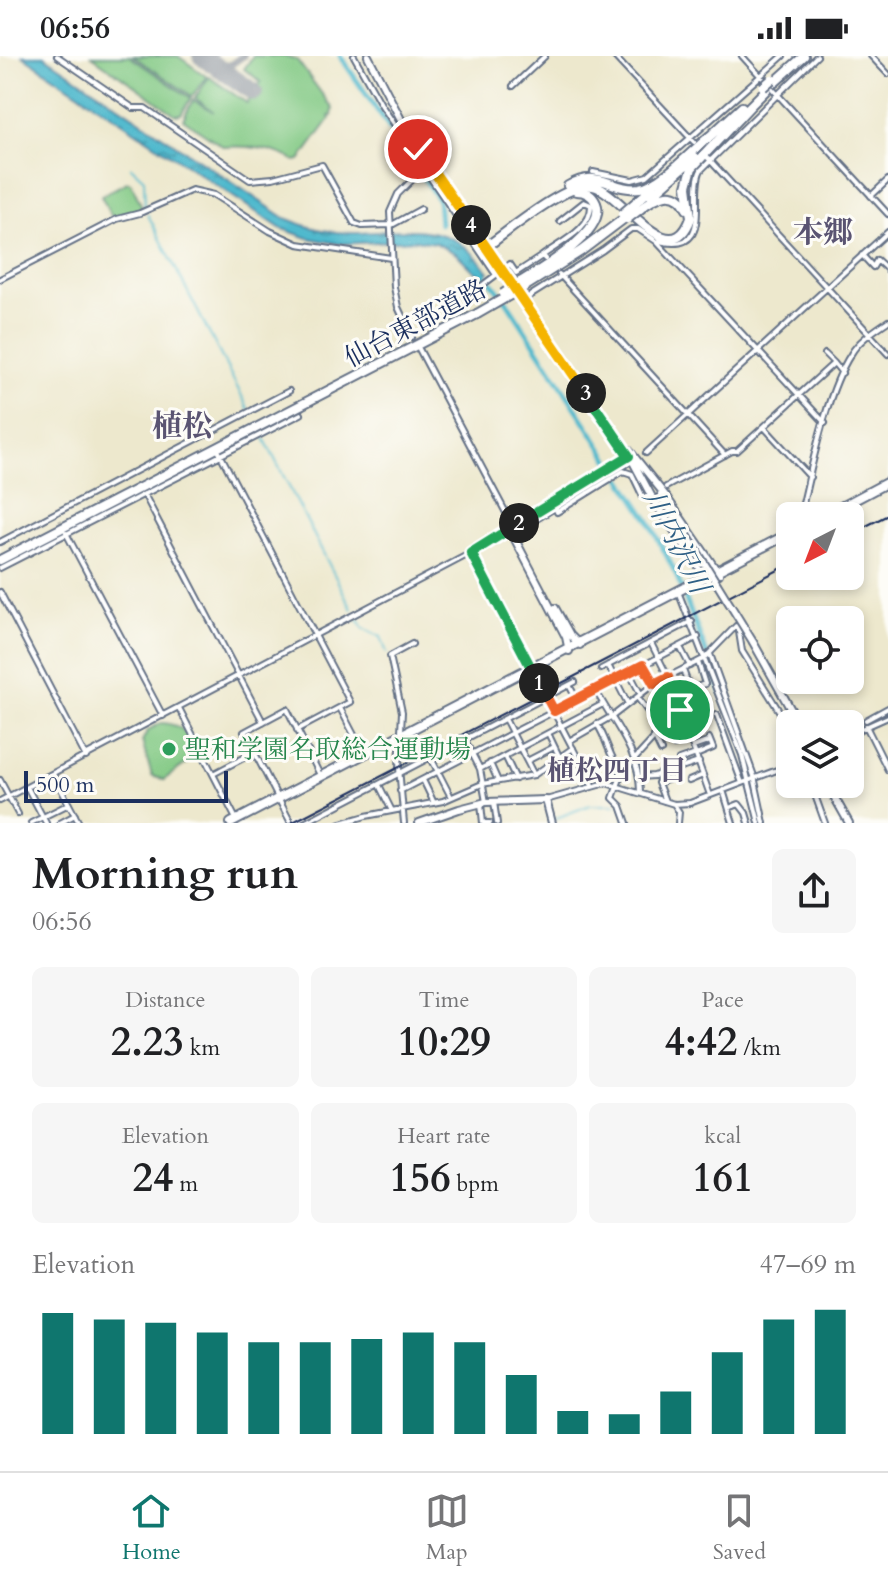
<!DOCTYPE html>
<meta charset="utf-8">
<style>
:root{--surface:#fff;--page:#f6f6f6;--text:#202124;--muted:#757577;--line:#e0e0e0;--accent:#0f766e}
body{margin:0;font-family:Cardo,"Noto Serif JP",serif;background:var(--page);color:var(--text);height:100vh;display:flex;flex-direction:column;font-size:30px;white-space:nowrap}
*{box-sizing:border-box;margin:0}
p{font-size:26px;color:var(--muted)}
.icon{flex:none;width:44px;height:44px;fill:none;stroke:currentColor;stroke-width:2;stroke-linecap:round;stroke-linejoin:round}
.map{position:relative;height:767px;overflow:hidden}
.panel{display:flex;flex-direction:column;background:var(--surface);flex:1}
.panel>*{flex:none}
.needle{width:52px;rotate:222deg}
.buttons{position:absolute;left:776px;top:446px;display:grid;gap:16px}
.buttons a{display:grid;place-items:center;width:88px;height:88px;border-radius:12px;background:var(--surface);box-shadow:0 4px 12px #0003;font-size:40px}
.scale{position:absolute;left:24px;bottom:20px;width:204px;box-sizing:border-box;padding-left:8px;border:4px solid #1b2f5e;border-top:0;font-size:22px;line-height:28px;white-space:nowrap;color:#1b2f5e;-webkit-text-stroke:6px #fdfcf7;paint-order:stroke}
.pin{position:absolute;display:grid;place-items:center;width:68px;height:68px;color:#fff;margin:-34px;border:4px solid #fff;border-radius:50%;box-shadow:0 2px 8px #0007}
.km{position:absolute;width:40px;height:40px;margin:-20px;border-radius:50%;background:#222;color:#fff;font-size:22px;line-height:40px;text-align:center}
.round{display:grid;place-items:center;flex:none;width:84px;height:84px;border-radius:12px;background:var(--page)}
.summary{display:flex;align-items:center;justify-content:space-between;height:136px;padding:0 32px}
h1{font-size:44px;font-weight:700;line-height:60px}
.stats{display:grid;grid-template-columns:repeat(3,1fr);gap:12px;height:136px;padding:8px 32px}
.stats div{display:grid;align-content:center;border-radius:12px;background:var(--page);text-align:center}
.stats b{font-size:40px;font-weight:700}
.stats small{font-size:22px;font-weight:400}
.stats p{font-size:22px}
.chart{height:224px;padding:16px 32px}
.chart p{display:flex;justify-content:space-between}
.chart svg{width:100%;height:144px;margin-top:8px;stroke:var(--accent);stroke-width:6}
.status{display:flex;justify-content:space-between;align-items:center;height:56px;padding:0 40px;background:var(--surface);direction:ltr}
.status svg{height:22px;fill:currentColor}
.tabs{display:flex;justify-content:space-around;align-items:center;height:112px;border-top:2px solid var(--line);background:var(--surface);font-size:22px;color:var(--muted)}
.tabs a{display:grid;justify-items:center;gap:4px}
.tabs .active{color:var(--accent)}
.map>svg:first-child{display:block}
.green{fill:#82c984;stroke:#4e7c71;stroke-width:2}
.water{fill:url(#water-ripples);stroke:#367496;stroke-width:2}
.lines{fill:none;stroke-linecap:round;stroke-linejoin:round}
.stream{stroke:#50b9cd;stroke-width:2}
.river{stroke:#50b9cd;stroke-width:5}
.taxiway{stroke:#848c96;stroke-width:7}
.runway{stroke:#848c96;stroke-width:18}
.minor-tunnel{stroke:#c3c3b7;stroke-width:4;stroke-dasharray:4 2;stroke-linecap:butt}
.minor-casing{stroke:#647085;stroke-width:8}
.major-casing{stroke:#647085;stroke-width:10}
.highway-casing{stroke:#647085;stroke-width:12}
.minor{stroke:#fff;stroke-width:4}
.major{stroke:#fff;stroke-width:6}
.highway{stroke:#fff;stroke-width:8}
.rail{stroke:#1b2f5e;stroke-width:2}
.major-bridge-casing{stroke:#647085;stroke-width:10;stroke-linecap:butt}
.highway-bridge-casing{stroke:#647085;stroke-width:12;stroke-linecap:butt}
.major-bridge{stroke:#fff;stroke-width:6}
.highway-bridge{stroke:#fff;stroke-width:8}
.split-1-casing{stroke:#fff;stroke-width:16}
.split-2-casing{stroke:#fff;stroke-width:16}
.split-3-casing{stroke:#fff;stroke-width:16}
.split-4-casing{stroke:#fff;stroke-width:16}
.split-5-casing{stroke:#fff;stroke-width:16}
.split-1{stroke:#f0652b;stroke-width:10}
.split-2{stroke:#22a559;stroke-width:10}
.split-3{stroke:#22a559;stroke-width:10}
.split-4{stroke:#f5b400;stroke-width:10}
.split-5{stroke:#f5b400;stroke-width:10}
.leisure-dot{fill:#2e9e5b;stroke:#fdfcf7;stroke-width:3}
.labels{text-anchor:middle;stroke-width:6;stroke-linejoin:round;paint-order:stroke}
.street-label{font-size:26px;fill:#1b2f5e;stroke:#fdfcf7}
.leisure-label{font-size:26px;fill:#27864d;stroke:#fdfcf7;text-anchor:start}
.water-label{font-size:28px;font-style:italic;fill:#2e5f85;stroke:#fdfcf7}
.neighbourhood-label{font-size:28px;font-weight:bold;fill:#5a5472;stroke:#fdfcf7}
.quarter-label{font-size:30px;font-weight:bold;fill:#5a5472;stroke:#fdfcf7}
</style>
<div class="status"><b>06:56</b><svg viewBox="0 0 49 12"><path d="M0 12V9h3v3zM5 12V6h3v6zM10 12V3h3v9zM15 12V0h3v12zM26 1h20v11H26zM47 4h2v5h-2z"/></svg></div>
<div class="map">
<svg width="888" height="767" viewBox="0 0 888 767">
<defs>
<pattern id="water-ripples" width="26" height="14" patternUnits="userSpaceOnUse" patternTransform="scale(2)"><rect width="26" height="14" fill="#50b9cd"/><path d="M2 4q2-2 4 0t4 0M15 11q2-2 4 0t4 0" fill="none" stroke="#4297aa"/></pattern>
</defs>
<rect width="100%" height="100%" fill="#fdfcf7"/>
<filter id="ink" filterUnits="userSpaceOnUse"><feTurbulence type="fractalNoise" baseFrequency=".0125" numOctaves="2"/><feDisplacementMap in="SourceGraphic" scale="16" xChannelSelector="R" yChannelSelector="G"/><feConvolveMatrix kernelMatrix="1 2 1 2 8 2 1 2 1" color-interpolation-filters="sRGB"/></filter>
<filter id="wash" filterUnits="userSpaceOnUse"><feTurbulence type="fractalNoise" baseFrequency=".006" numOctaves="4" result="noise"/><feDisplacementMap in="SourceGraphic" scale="32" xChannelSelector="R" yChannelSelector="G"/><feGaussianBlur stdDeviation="1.8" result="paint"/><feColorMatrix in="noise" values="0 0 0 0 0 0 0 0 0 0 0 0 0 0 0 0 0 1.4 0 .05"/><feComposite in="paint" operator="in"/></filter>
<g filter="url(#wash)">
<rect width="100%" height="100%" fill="#ede8cd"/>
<path class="green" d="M92,0H129L191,42L181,58L176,59Z
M133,0H178L207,21L192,40Z
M253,0H283L297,4L333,53L332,60H329L330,63L300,104L295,105C273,92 249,89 224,91L183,63L193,44L214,56L195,42L209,21L247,47L261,26L244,13Z
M127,126L131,127L143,153L112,161L101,140Z
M161,667C178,666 207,685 190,704C183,711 172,717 164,724L152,720L142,685L148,674Z"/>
<path class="water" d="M23,0H44L285,162C307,172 328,177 352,177C391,177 428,165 463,189C473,196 481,206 489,216L483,219L475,216L457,198L436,187L415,184L340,188L308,182L280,172Z"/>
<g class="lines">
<path class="stream" d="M131,111L144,123L145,152
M148,159L249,354
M263,380L352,553
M355,559L363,572L381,581L387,597
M554,763L590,749H616"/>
<path class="river" d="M340,0L438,143L440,168
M481,213L507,246L649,465L676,518L723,640
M759,753L761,767"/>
<path class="taxiway" d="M215,9H230L243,0"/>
<path class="runway" d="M201,0L254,36"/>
</g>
</g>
<g filter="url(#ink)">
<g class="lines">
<path class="minor-tunnel" d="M60,464L64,473"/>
<g class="minor-casing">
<path id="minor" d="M57,0L133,52H145L250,124L273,122L322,109L354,167L362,170L390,169
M354,0L382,50L496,219L476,234
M614,0L694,86
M742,0L888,158
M871,0L888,18
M513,30L545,0
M706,100L888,298
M593,116L632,124L647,120L783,0
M871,140L888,124
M390,170L421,153
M659,185C716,199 688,137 701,114L817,0
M862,199L873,211L877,204L888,214
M545,203L542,200C559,187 592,173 591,149L584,146L560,165
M505,212L510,208L516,217L542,200
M559,218L725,399
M0,223L117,163L140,157L192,134L214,139L270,175L298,188L391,202
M525,243L603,194L631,173H638L656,185L825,367
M412,281L398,251L394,231L390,156L398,138L424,112
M419,293L513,470
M825,298L834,307
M764,371L810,421
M219,396L350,646L297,674
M646,397L888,176
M666,431L732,395H737L834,307L842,317
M144,438L263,666
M555,451L557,456L623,415L632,418L643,441H648
M800,460C811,415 826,336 851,298C859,284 875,274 888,265
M66,477L163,660
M0,486L289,335
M471,497L592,729
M0,512L301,358
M0,536L86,701
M679,538L742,699L759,767
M651,587L668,621L710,739
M680,591L690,610
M710,598L754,720L764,767
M608,609L628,648
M643,609L654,628
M601,613L692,565
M683,614L690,633
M629,616L640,637
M569,629L577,644
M595,633C613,667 640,696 640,736
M674,639L705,628L698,606
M637,641L661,673
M179,652L236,763
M340,652L364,698
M717,659L742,727
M505,663L534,719
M866,664L888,652
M597,668C608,685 609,702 622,717
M866,670L888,714
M688,676L704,670
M548,677L559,700
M850,678L888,661
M654,680L661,695
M465,684L480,713L486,746
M569,685L614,659L654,628L705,602L736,570L739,576L742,595L781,658L790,681
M674,689L691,683
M693,691L710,685
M696,699L713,692L709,682
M505,700L516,723
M431,702L451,741
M679,704L696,698
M527,705L554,691
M490,707L498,725
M684,711L699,706
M480,713L603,648
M53,718L79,767
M213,718L253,697
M639,721L654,720L669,715
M0,724L18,758
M423,724L434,747
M689,725L703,719
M811,728L825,767
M379,729L392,755
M27,731L46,767
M723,734L733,767
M400,735L698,581
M546,744L606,727L674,748L690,747L790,709
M0,745L471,497L505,477L510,471
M665,745L658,727L670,723
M494,746L497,767
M481,748L483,767H490
M674,748L679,756L678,767
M729,752L739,748L746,757L749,767
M31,767L69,748
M60,767L75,759
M291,767L244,676L287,653L320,719
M304,767L575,626
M341,767L366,760L443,745L482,728L534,719L573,692
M404,767L399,712L402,656L390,600L412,588
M627,767L621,750L613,742L622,717L680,654"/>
</g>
<g class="major-casing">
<path id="major" d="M368,0L408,77L632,404L654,445L708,524
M629,394L665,439L719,518
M661,439L679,467
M673,464L684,480
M512,477L632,403
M555,552L570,579L580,589
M753,586L799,668
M569,595L566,581L509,472L632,398
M827,728L849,767
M419,767L459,753L486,746L546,744L552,767"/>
</g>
<g class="highway-casing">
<path id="highway" d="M775,26L804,0
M749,51L766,34
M707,83L742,51
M568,130C599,111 611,136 640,132C662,128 693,94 710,80
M651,140L695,101
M635,147L653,132
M640,153C656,140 676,129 687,153
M486,191C509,175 566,126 593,130C620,134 670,220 691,162L687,130L692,112L751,49
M520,226C540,214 608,175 596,147C592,138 585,135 576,135
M524,231L581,195L626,161
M824,460L888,426
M0,504L477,258
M231,767L790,477"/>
</g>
<use href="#minor" class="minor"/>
<use href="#major" class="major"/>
<use href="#highway" class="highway"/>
<path class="rail" d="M850,478L888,459
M586,614L790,508
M291,767L585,615"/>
<g class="major-bridge-casing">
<path id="major-bridge" d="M687,479L753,586"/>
</g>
<g class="highway-bridge-casing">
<path id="highway-bridge" d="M763,31L772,23
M622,158L635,147
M627,163L640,153
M503,238L520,226
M477,258L524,231"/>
</g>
<use href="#major-bridge" class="major-bridge"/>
<use href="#highway-bridge" class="highway-bridge"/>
</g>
</g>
<g class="lines" filter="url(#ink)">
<g class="split-1-casing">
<path id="split-1" d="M539,627L554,655L643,609L654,628L668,621L680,654"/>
</g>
<g class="split-2-casing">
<path id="split-2" d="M519,467L471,497L539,627"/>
</g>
<g class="split-3-casing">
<path id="split-3" d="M519,467L629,400L586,337"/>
</g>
<g class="split-4-casing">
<path id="split-4" d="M471,169L586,337"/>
</g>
<g class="split-5-casing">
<path id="split-5" d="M418,93L471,169"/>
</g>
<use href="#split-1" class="split-1"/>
<use href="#split-2" class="split-2"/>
<use href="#split-3" class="split-3"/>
<use href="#split-4" class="split-4"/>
<use href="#split-5" class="split-5"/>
</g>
<circle class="leisure-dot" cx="169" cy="693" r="8"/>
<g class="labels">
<g class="street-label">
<text transform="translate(415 267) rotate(-28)" y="9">仙台東部道路</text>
</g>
<g class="leisure-label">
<text x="185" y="702">聖和学園名取総合運動場</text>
</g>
<g class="water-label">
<text transform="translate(677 485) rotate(63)" y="10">川内沢川</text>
</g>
<g class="neighbourhood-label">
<text x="617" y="724">植松四丁目</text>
</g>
<g class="quarter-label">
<text x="823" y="186">本郷</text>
<text x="182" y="380">植松</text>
</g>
</g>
</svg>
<div class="buttons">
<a><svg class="needle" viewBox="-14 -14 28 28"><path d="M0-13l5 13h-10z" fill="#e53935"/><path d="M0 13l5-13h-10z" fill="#757577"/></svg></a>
<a><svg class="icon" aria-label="locate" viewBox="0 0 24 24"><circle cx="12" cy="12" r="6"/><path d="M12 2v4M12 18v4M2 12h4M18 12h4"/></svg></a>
<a><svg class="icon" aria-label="layers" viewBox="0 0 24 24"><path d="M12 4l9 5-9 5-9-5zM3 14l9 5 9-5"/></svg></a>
</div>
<div class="scale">500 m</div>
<div class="pin" style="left:680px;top:654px;background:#1e9e55"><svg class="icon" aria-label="arrive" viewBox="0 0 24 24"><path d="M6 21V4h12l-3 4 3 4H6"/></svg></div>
<div class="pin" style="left:418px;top:93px;background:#d93025"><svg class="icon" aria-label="check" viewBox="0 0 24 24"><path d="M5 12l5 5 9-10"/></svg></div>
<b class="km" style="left:539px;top:627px">1</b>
<b class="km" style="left:519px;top:467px">2</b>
<b class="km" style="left:586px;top:337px">3</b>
<b class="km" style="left:471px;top:169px">4</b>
</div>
<section class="panel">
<div class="summary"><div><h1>Morning run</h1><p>06:56</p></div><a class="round"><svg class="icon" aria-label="share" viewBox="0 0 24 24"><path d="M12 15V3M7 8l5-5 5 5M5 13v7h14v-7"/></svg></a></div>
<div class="stats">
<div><p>Distance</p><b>2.23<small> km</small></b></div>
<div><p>Time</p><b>10:29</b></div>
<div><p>Pace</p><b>4:42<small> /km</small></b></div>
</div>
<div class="stats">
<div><p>Elevation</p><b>24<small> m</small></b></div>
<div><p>Heart rate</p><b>156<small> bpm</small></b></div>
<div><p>kcal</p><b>161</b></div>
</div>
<div class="chart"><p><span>Elevation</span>47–69 m</p>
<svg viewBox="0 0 160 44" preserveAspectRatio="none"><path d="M5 44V7M15 44V9M25 44V10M35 44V13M45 44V16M55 44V16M65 44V15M75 44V13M85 44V16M95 44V26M105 44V37M115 44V38M125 44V31M135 44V19M145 44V9M155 44V6"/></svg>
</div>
</section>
<nav class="tabs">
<a class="active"><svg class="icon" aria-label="home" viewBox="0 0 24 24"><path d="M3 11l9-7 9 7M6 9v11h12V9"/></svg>Home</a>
<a><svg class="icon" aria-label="map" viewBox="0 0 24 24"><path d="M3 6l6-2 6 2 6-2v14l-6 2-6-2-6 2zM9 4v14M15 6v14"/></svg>Map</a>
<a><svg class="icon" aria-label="saved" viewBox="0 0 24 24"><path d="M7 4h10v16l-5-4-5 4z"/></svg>Saved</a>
</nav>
